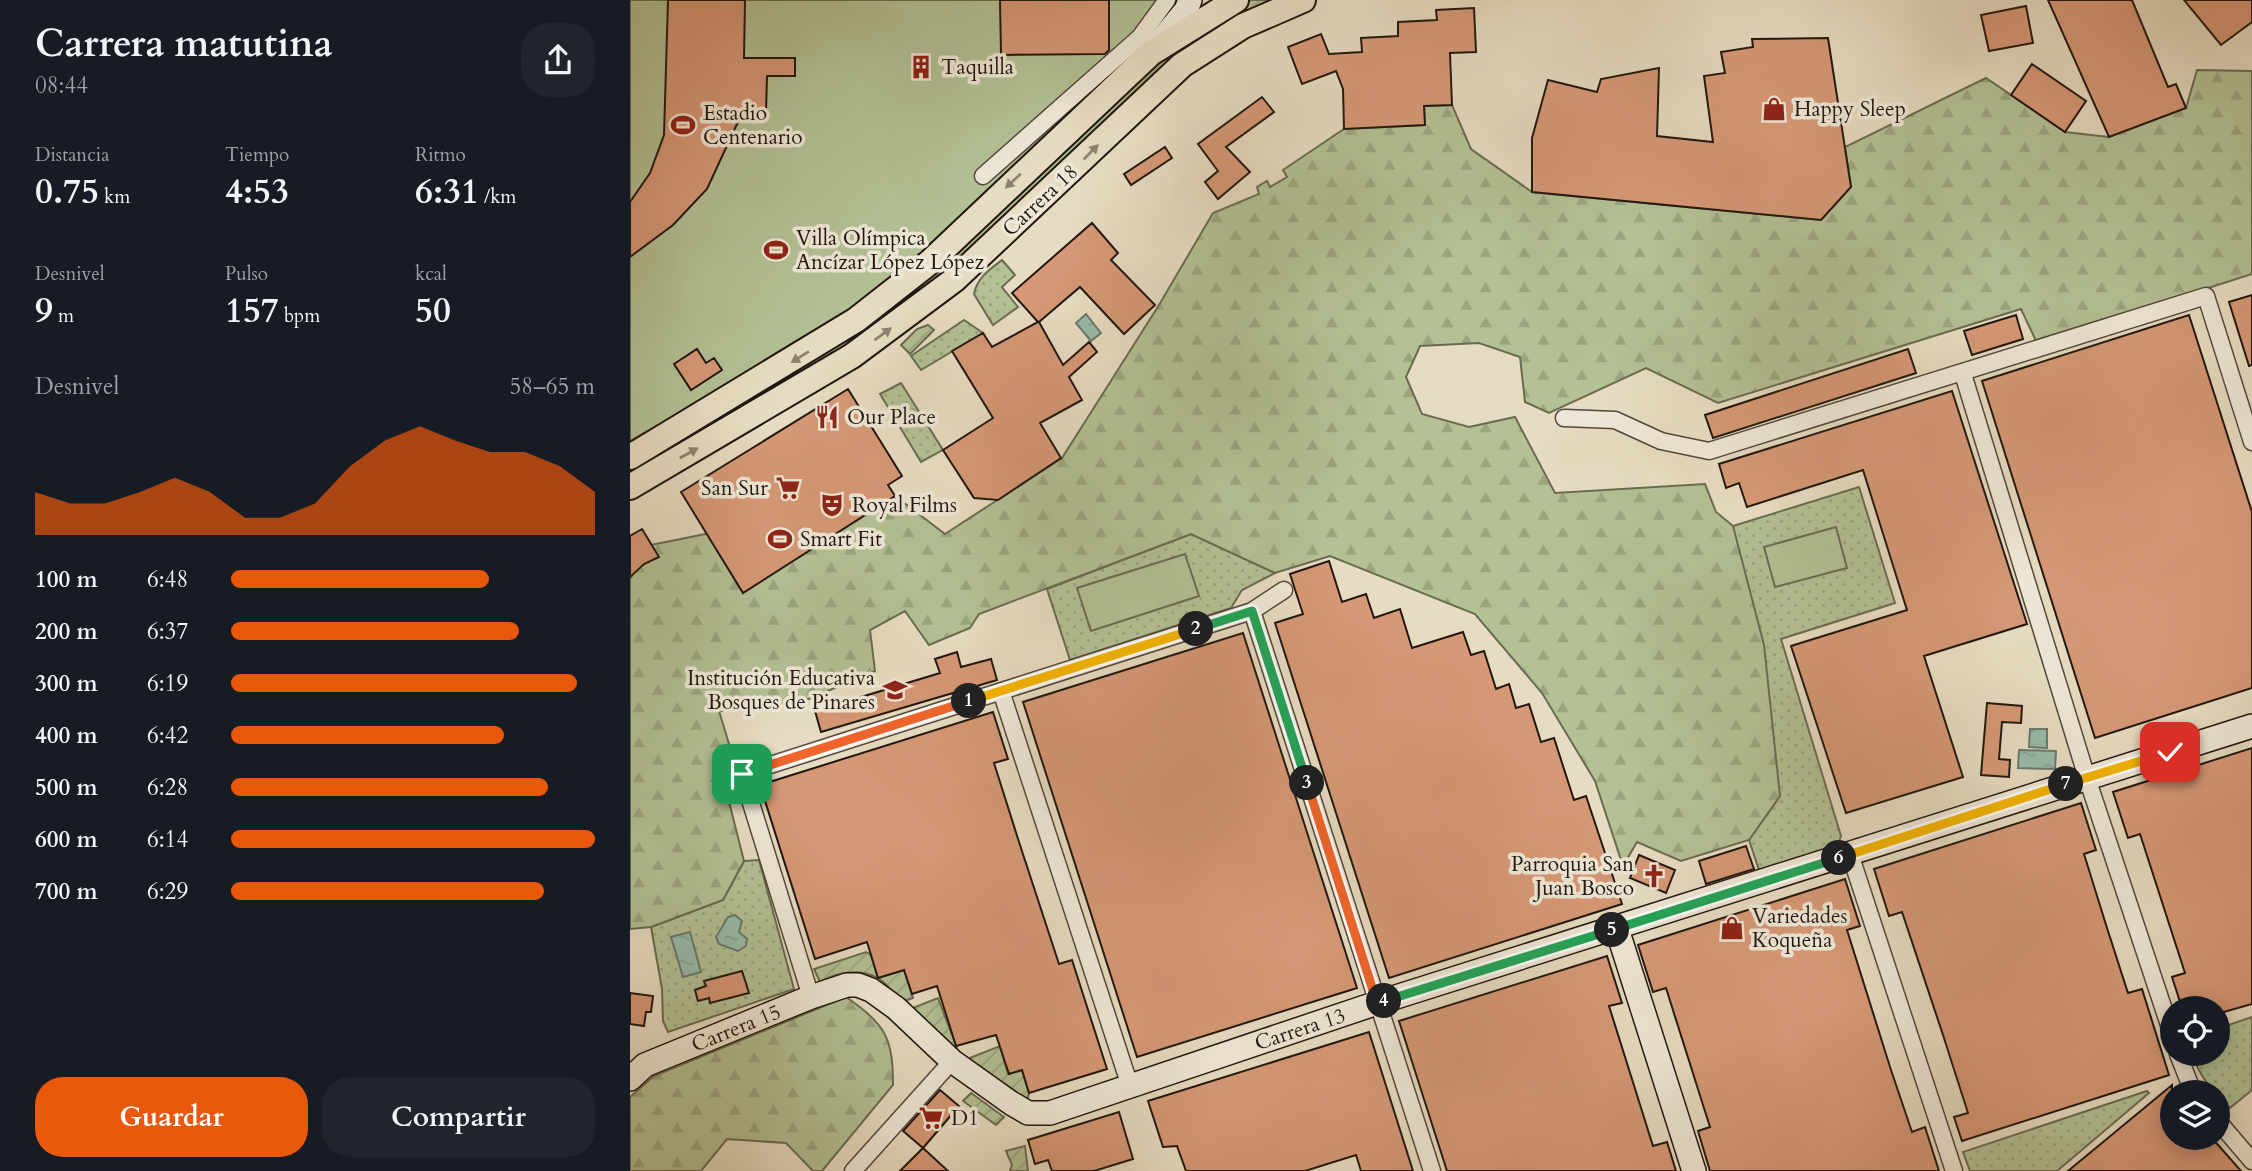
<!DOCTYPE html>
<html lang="es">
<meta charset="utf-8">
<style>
:root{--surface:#171b24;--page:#20242c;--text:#f1f3f6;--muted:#9ea1a6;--accent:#ea580c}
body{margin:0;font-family:Cardo,serif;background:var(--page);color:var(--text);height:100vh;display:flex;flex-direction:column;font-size:26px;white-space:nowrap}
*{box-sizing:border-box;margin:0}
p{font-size:23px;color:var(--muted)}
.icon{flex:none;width:38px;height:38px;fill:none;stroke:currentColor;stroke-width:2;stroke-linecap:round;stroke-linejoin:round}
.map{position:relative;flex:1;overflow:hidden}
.sheet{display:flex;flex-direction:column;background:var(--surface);width:630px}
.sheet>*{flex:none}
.controls{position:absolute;left:1530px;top:996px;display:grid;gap:14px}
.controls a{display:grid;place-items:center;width:70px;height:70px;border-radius:50%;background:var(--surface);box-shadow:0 4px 18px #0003;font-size:35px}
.pin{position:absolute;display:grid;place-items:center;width:60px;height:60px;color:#fff;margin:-30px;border-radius:14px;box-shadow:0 4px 10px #0006}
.km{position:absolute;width:35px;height:35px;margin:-18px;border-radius:50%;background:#222;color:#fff;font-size:19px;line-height:35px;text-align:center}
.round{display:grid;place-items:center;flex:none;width:74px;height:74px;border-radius:28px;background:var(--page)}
.head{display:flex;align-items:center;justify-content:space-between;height:119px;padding:0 35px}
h1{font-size:38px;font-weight:700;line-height:52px}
.metrics{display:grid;grid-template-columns:repeat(3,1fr);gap:10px;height:119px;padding:7px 35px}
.metrics div{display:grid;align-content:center}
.metrics b{font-size:35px;font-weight:700}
.metrics small{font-size:19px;font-weight:400}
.metrics p{font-size:19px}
.chart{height:196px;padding:14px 35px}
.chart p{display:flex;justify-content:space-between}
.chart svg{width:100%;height:126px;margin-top:7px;fill:var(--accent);opacity:.7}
.button{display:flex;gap:14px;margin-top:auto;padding:14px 35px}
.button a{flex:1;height:80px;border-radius:28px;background:var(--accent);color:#fff;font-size:28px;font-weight:700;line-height:80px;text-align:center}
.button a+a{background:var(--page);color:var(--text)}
ul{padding:0 35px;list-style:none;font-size:23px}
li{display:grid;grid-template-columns:112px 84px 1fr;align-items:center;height:52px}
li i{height:18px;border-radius:9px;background:var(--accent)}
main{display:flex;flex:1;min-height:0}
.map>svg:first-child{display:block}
.grass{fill:url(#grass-dots);stroke:#6a6c52;stroke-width:2}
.forest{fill:url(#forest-firs);stroke:#6a6c52;stroke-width:2}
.garden{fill:url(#garden-furrows);stroke:#6a6c52;stroke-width:2}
.pitch{fill:#b3c195;stroke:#6a6c52;stroke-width:2}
.water{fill:url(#water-ripples);stroke:#687a6d;stroke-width:2}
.building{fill:#d69876;stroke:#21170f;stroke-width:2}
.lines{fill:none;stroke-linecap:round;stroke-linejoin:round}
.street-casing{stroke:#52483c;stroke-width:19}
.secondary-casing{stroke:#21170f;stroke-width:26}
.primary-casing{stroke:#21170f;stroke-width:28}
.street{stroke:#efe8d7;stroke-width:16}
.secondary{stroke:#efe8d7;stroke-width:23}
.primary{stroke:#e7dcc2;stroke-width:24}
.oneway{fill:#8e8371}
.split-1-casing{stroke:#fff;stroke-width:14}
.split-2-casing{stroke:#fff;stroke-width:14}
.split-3-casing{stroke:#fff;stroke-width:14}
.split-4-casing{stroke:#fff;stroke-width:14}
.split-5-casing{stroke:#fff;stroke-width:14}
.split-6-casing{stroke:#fff;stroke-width:14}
.split-7-casing{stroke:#fff;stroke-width:14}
.split-8-casing{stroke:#fff;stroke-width:14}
.split-1{stroke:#f0652b;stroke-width:9}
.split-2{stroke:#f5b400;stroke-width:9}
.split-3{stroke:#22a559;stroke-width:9}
.split-4{stroke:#f0652b;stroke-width:9}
.split-5{stroke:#22a559;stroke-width:9}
.split-6{stroke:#22a559;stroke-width:9}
.split-7{stroke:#f5b400;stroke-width:9}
.split-8{stroke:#f5b400;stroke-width:9}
.labels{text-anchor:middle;stroke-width:7;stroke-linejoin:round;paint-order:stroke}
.poi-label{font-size:21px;fill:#21170f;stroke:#efe8d7;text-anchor:start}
.street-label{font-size:21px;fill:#21170f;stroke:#efe8d7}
</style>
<main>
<section class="sheet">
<div class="head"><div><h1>Carrera matutina</h1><p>08:44</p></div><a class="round"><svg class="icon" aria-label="share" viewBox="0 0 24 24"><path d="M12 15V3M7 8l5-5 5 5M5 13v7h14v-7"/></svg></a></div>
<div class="metrics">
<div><p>Distancia</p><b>0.75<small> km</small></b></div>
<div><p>Tiempo</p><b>4:53</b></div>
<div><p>Ritmo</p><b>6:31<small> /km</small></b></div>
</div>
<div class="metrics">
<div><p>Desnivel</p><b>9<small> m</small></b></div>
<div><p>Pulso</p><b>157<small> bpm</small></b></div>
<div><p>kcal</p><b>50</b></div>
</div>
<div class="chart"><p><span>Desnivel</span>58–65 m</p>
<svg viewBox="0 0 160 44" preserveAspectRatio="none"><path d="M0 44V29L10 33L20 33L30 29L40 24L50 29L60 38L70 38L80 33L90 20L100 11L110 6L120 11L130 15L140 15L150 20L160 29V44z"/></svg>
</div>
<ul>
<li><b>100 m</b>6:48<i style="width:71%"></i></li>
<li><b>200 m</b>6:37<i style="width:79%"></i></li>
<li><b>300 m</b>6:19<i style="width:95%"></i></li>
<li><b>400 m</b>6:42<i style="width:75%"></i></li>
<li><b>500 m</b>6:28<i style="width:87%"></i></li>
<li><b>600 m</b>6:14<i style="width:100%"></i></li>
<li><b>700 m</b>6:29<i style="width:86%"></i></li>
</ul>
<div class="button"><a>Guardar</a><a>Compartir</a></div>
</section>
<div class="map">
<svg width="1622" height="1171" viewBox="0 0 1622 1171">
<defs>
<pattern id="grass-dots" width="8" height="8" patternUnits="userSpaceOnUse" patternTransform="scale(1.75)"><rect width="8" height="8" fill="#b3c195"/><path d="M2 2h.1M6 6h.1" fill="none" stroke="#9aa57f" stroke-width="1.8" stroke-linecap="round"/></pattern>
<pattern id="forest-firs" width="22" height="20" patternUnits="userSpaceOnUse" patternTransform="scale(1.75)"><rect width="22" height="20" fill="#b3c195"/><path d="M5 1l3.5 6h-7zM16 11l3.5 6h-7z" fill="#9aa57f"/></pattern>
<pattern id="garden-furrows" width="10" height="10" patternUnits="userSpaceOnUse" patternTransform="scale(1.75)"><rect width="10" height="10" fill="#b3c195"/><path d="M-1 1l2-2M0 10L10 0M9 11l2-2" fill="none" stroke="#9aa57f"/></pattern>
<pattern id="water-ripples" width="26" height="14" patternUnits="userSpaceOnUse" patternTransform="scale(1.75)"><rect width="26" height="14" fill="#98bcac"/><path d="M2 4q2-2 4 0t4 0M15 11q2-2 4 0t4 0" fill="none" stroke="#83a193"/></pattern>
</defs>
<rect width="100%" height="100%" fill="#e7dcc2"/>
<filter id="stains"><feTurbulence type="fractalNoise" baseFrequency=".00286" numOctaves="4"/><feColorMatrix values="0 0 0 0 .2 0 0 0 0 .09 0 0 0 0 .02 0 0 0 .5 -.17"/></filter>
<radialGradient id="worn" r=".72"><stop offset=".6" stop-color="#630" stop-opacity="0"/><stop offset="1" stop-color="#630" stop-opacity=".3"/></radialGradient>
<path class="grass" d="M372,260L385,275L372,287L388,307L363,325L344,294C347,278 360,269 372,260Z
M334,320L353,333L291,370L281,356Z
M271,383L313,450L291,462L250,394Z
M1229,487L1265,603L1151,639L1211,836L1207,847L1129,870L1119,840L1150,796L1103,526Z
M561,534L645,573L612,590L601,608L440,660L417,589Z
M129,860L164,989L38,1032L33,1021L32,989L21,927L93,900L114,861Z
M1622,1017V1090L1600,1108C1582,1091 1571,1079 1562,1054H1587V1029Z
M1517,1091L1519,1093L1427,1171H1340L1333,1152Z"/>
<path class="forest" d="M1567,70L1622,71V274L1407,343L1391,309L1088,403L1016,368L919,413L895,402L890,357L849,343L790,346L776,377L792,414L839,427L885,417L925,493L1075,484L1086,512L1103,526L1134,645L1150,796L1119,840L1051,861L1007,842L993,866L965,781L912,693L845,614L700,556L645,573L561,534L349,614L340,628L299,645L275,611L240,630L245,671L174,701L89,711L103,757L92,774L114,861L93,900L21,927L0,929V579L21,545L265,496L315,534L432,458L529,305L583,213L629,194L627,187L637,181L640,187L657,177L653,170L714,129L795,125L794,106L822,105L841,149L902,192L1191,220L1221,187L1215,147L1356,78L1435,132L1479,137L1556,108Z
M216,997C256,1024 263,1039 263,1085L192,1171H183L156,1143L97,1139L71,1171H0V1097L24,1076Z"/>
<path class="garden" d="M621,0H653L639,5L316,273L218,348L0,478V470L197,348L472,106L574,26Z
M298,325L304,330L280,354L271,345L287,329Z
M236,952L241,955L248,978L274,970L283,998L272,1002C265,995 257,983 248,978C230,968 206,972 190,982L184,969Z
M308,998L327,1048L322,1050L280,1009Z
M370,1046L378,1074L392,1070L399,1093L397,1101L337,1059Z
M341,1093L374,1117L366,1125L333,1101Z
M395,1146L398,1171H380L382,1165L376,1151Z"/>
<path class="pitch" d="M0,0H560C462,95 363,197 257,282C179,344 86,392 0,441Z
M1206,527L1217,568L1145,587L1134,547Z
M555,554L569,596L461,631L447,588Z"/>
<path class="water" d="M456,314L471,333L461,341L446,323Z
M1400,729H1417V748L1399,747Z
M1389,750L1426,751L1425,769L1388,768Z
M105,915L112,921L109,932L117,939L116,946L108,951L89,944L86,937L98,917Z
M60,932L71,972L53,977L41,937Z"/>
<path class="building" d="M38,0H115L114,58H165V76H137L136,111H113L77,189L43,225L0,257V202L20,173L34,135Z
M370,0H479V50L475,54L371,55Z
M1418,0H1502L1538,87L1546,84L1556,108L1479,137Z
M1554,0H1622V22L1591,45Z
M1396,6L1403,43L1359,51L1351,15Z
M844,8L846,52L820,53L822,105L794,106L795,125L714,129L713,89L706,71L672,84L658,47L691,34L699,54L732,52L731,38L768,36V22L807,20L806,10Z
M1198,38L1221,187L1191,220L902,192V138L918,80L967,92L971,79L1029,68L1027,136L1083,142L1074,76L1095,73L1091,52L1123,47L1122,39Z
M285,59H297V75L285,74Z
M1402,64L1456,101L1435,132L1381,95Z
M632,97L644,112L596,147L620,172L588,199L575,182L588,171L568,144Z
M535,147L542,158L501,185L494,174Z
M462,223L488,253L481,260L525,305L494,334L450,287L409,322L433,365L459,342L467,352L439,377L452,400L410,423L431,458L368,500L344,498L313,450L363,418L322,351L353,333L362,347L408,322L382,293Z
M1622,295V365L1619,366L1599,302Z
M1386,315L1393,339L1342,355L1334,331Z
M1559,315L1622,512V688L1465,738L1352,381Z
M67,349L76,363L84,358L92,370L61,390L44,364Z
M1278,349L1286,373L1083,438L1075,415Z
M218,389L272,476L258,485L265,496L113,593L51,492Z
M1322,391L1397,624L1294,656L1333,777L1216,813L1161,646L1277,610L1233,470L1117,507L1109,483L1096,488L1089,464Z
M12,529L29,557L14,564L0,577V536Z
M699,561L712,602L736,594L744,618L770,609L782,648L833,632L841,655L854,651L866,689L879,684L886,708L899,704L911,742L924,738L944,800L956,796L992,904L759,978L645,623L673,614L660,574Z
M613,633L727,988L507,1057L393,702Z
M327,652L331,667L361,659L367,680L191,732L185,711L310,673L305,659Z
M1357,703L1392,706L1391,723L1372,722L1369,759L1380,760L1379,777L1351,775Z
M363,712L378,759L364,763L389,842L429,964L442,960L477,1069L399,1093L392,1070L379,1074L366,1035L326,1046L307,986L282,994L274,970L248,978L237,942L185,959L130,785Z
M1622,748V1004L1587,1014V1008H1552L1542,977L1555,973L1510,834L1498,838L1483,792Z
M1451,803L1466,850L1454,854L1477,928L1498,993L1512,989L1539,1075L1332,1141L1324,1117L1338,1113L1313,1035L1272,912L1259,916L1244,869Z
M1116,846L1124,869L1076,884L1069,861Z
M1009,855L1045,870L1036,893L1000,878Z
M1215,879L1230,926L1217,930L1261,1070L1282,1132L1295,1127L1309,1171H1080L1068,1131L1080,1127L1048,1026L1036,988L1023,992L1008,945Z
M977,956L992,1003L979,1006L1023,1146L1037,1142L1046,1171H817L769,1021Z
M112,971L119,993L80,1003L79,998L68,1001L65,990L76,986L74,981Z
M0,993L23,996L21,1012H16L14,1026L0,1024Z
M739,1032L783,1171H731L726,1155L675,1171H556L547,1146L533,1147L518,1101Z
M1542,1085V1138H1582L1611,1171H1438Z
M310,1090L329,1106L293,1148L273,1131Z
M489,1112L503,1159L464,1171H422L418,1160L405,1164L398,1140Z
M293,1148L318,1171H270Z"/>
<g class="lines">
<g class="street-casing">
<path id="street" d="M353,176L510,37L537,0
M1333,374L1457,778L1542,1034
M934,418L985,420L1031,441L1079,451L1576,296L1622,442
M622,611L802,1171
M371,691L500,1086
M1220,854L1324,1171
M181,997L112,774L622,611L654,590
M1548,1054L1563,1092
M1587,1120L1622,1161
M223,1171L322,1061"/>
</g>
<g class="secondary-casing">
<path id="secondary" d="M527,45L556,10L560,0
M987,929L1064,1171
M0,1079L15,1065L181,997L217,985H228L241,990L266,1008L322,1061L381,1103L398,1113H420L747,1003L1622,726"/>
</g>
<g class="primary-casing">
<path id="primary" d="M0,457L226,320L300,262L521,53L606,0
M0,487L222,356L324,280L552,65L613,26L673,0"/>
</g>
<use href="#street" class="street"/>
<use href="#secondary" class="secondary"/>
<use href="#primary" class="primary"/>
</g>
<defs><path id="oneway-solid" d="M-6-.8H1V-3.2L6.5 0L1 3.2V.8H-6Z" transform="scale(1.75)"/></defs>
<g class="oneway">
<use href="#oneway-solid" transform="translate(461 152) rotate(-45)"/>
<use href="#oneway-solid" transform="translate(383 181) rotate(137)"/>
<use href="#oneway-solid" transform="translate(253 334) rotate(-36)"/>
<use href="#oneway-solid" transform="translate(170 357) rotate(148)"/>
<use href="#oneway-solid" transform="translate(59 453) rotate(-29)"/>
</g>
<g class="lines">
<g class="split-1-casing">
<path id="split-1" d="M112,774L339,701"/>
</g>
<g class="split-2-casing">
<path id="split-2" d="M339,701L566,629"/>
</g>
<g class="split-3-casing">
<path id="split-3" d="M566,629L622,611L677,783"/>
</g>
<g class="split-4-casing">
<path id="split-4" d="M677,783L747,1003L754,1001"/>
</g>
<g class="split-5-casing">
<path id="split-5" d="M754,1001L982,930"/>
</g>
<g class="split-6-casing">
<path id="split-6" d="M982,930L1209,858"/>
</g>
<g class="split-7-casing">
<path id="split-7" d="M1209,858L1436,784"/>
</g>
<g class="split-8-casing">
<path id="split-8" d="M1436,784L1540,752"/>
</g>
<use href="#split-1" class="split-1"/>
<use href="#split-2" class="split-2"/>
<use href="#split-3" class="split-3"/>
<use href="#split-4" class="split-4"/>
<use href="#split-5" class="split-5"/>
<use href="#split-6" class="split-6"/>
<use href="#split-7" class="split-7"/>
<use href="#split-8" class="split-8"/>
</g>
<defs>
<g id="building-bare" transform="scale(1.89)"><path d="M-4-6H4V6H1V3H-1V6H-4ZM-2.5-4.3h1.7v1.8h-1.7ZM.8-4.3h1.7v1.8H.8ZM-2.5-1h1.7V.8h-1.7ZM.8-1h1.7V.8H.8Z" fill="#8f2418" stroke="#efe8d7" stroke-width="2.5" paint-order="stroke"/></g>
<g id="shop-bare" transform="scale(1.89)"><path d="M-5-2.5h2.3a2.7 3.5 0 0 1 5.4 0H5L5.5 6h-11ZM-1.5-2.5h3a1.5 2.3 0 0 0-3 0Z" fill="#8f2418" stroke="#efe8d7" stroke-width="2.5" paint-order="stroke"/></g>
<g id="stadium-bare" transform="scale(1.89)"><path d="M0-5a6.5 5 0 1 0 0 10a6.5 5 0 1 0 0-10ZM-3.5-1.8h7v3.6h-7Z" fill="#8f2418" stroke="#efe8d7" stroke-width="2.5" paint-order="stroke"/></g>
<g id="restaurant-bare" transform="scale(1.89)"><path d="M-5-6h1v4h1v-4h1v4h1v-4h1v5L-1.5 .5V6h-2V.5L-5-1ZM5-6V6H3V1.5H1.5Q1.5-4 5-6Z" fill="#8f2418" stroke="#efe8d7" stroke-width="2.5" paint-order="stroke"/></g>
<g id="supermarket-bare" transform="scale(1.89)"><path d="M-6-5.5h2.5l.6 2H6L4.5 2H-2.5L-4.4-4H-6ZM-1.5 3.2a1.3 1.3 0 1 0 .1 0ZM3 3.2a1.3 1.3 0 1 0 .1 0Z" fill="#8f2418" stroke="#efe8d7" stroke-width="2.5" paint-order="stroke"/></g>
<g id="theatre-bare" transform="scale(1.89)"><path d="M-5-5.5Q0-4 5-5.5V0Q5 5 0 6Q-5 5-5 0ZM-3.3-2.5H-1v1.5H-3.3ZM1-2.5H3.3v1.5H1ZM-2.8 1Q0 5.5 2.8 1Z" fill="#8f2418" stroke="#efe8d7" stroke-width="2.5" paint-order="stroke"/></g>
<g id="university-bare" transform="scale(1.89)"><path d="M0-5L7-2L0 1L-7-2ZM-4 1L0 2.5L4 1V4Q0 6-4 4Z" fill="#8f2418" stroke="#efe8d7" stroke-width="2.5" paint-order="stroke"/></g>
<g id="church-bare" transform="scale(1.89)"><path d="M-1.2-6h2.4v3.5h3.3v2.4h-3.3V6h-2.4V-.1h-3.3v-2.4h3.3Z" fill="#8f2418" stroke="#efe8d7" stroke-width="2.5" paint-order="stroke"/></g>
</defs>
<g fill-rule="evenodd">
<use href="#building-bare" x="291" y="67"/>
<use href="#shop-bare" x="1144" y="109"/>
<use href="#stadium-bare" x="53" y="125"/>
<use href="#stadium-bare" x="146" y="250"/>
<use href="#restaurant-bare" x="197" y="417"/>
<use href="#supermarket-bare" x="158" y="488"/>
<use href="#theatre-bare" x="202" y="505"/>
<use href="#stadium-bare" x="150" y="539"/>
<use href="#university-bare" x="265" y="690"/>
<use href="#church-bare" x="1024" y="876"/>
<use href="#shop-bare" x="1102" y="928"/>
<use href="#supermarket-bare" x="301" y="1118"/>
</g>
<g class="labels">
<g class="poi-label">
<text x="311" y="74">Taquilla</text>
<text x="1164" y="116">Happy Sleep</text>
<text x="73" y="120">Estadio<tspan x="73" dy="24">Centenario</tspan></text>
<text x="166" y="245">Villa Olímpica<tspan x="166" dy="24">Ancízar López López</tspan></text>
<text x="217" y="424">Our Place</text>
<text x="138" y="495" text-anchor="end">San Sur</text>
<text x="222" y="512">Royal Films</text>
<text x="170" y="546">Smart Fit</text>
<text x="245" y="685" text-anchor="end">Institución Educativa<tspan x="245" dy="24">Bosques de Pinares</tspan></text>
<text x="1004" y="871" text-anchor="end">Parroquia San<tspan x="1004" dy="24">Juan Bosco</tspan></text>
<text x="1122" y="923">Variedades<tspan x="1122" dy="24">Koqueña</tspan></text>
<text x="321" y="1125">D1</text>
</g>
<g class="street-label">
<text transform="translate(410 200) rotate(-43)" y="7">Carrera 18</text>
<text transform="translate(106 1028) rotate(-22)" y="7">Carrera 15</text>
<text transform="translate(670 1029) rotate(-18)" y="7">Carrera 13</text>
</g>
</g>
<rect width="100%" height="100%" filter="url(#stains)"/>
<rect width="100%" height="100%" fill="url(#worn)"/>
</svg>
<div class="controls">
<a><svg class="icon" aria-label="locate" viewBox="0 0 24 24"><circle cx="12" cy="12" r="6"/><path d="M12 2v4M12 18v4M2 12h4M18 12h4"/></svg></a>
<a><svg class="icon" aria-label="layers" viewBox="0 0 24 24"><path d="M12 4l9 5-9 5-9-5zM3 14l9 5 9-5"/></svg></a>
</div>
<div class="pin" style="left:112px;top:774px;background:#1e9e55"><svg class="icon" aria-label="arrive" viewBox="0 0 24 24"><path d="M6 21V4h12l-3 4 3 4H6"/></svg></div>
<div class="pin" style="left:1540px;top:752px;background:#d93025"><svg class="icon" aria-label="check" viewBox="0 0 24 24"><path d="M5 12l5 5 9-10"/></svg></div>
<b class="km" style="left:339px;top:701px">1</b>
<b class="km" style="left:566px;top:629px">2</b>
<b class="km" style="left:677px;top:783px">3</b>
<b class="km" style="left:754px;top:1001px">4</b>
<b class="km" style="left:982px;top:930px">5</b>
<b class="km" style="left:1209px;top:858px">6</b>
<b class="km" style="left:1436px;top:784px">7</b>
</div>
</main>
